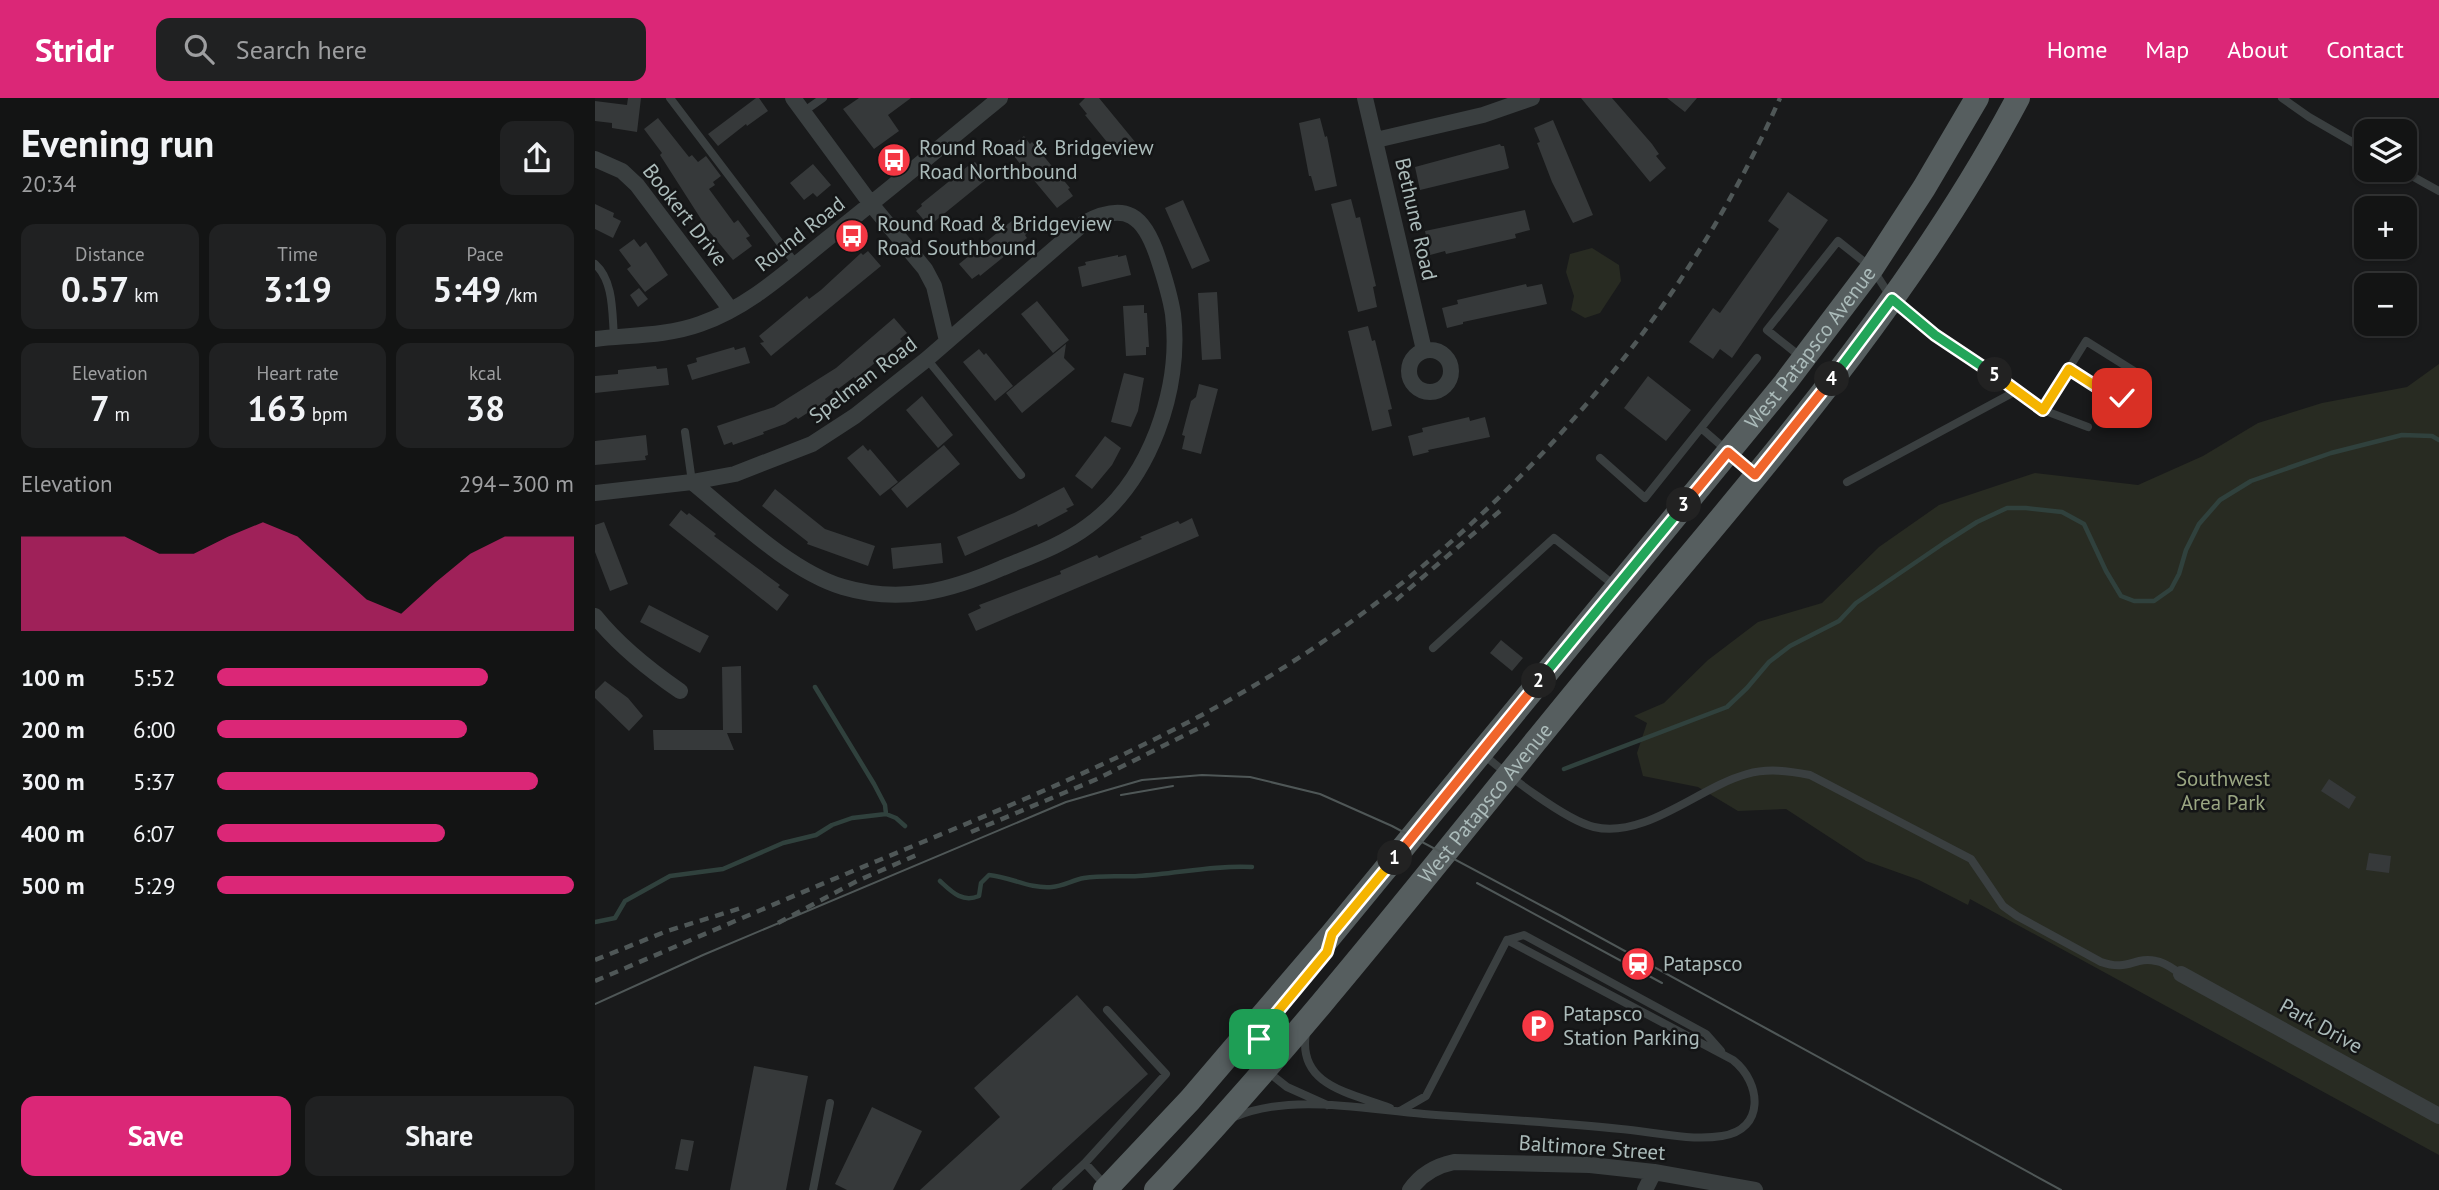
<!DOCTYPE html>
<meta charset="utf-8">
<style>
:root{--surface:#131414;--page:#202122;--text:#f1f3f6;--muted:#9d9ea0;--line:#323334;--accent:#db2777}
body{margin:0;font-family:"PT Sans",sans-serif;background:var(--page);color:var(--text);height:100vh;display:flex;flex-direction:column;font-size:26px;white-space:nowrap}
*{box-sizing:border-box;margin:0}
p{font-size:23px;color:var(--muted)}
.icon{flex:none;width:38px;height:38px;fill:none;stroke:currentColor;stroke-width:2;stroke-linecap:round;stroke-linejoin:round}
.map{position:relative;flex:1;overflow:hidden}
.details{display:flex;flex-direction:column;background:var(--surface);width:595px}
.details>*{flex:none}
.fabs{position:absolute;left:1759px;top:21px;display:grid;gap:14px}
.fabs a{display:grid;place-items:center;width:63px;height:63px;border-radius:14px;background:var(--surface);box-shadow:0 2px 5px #0004,0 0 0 2px var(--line);font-size:35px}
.pin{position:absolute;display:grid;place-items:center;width:60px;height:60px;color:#fff;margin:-30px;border-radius:14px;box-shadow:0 4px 10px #0006}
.km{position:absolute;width:35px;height:35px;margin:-18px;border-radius:50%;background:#222;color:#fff;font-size:19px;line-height:35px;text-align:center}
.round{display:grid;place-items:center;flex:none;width:74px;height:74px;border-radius:14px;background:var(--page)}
.overview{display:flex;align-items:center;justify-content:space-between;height:119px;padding:0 21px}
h1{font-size:38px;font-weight:700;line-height:52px}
.stats{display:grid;grid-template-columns:repeat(3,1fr);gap:10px;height:119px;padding:7px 21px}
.stats div{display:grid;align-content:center;border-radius:14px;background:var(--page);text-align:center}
.stats b{font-size:35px;font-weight:700}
.stats small{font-size:19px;font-weight:400}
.stats p{font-size:19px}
.chart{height:196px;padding:14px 21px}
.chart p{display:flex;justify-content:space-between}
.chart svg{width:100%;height:126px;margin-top:7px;fill:var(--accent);opacity:.7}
.button{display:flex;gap:14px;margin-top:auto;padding:14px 21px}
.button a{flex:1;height:80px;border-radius:14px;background:var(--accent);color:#fff;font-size:28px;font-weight:700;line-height:80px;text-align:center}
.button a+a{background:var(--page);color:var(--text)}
ul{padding:0 21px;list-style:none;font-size:23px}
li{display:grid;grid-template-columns:112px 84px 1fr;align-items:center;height:52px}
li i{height:18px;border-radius:9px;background:var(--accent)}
header{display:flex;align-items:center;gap:42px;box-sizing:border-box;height:98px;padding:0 35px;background:var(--accent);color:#fff}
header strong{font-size:33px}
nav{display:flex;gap:38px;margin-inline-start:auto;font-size:24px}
.search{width:490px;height:63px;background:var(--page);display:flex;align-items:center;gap:18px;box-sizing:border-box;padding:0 24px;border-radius:14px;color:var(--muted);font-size:26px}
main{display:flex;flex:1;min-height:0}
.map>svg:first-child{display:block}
.green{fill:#282b22}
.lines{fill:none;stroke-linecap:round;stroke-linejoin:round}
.stream{stroke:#30413d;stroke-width:4.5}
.building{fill:#36393a}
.lane{stroke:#3a3f40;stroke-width:8}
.street{stroke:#3a3f40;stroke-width:16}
.primary{stroke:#565e5f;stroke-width:24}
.tram{stroke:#4f5757;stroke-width:2}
.rail{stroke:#4f5757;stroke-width:4.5;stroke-dasharray:9 7;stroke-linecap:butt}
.split-1-casing{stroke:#fff;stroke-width:14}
.split-2-casing{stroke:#fff;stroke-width:14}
.split-3-casing{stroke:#fff;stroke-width:14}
.split-4-casing{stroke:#fff;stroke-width:14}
.split-5-casing{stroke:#fff;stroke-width:14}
.split-6-casing{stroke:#fff;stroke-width:14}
.split-1{stroke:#f5b400;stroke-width:9}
.split-2{stroke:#f0652b;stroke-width:9}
.split-3{stroke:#22a559;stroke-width:9}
.split-4{stroke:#f0652b;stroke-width:9}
.split-5{stroke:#22a559;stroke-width:9}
.split-6{stroke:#f5b400;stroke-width:9}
.labels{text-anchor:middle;stroke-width:5;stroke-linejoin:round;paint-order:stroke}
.poi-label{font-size:21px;fill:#abbbba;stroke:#141516;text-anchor:start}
.street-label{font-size:21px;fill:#abbbba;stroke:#141516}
.park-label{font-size:21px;fill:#9aa682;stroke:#141516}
</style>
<header>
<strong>Stridr</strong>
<div class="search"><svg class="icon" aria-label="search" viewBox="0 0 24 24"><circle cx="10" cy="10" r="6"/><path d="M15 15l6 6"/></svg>Search here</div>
<nav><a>Home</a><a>Map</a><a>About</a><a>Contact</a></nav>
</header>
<main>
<section class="details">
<div class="overview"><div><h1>Evening run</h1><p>20:34</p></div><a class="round"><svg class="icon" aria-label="share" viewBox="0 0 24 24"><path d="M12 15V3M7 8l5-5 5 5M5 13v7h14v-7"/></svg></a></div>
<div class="stats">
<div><p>Distance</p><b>0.57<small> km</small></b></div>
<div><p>Time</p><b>3:19</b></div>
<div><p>Pace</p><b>5:49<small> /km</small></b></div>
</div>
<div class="stats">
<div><p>Elevation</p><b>7<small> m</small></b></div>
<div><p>Heart rate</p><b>163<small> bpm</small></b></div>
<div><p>kcal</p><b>38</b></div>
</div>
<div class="chart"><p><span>Elevation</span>294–300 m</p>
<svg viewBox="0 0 160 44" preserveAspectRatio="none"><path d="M0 44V11L10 11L20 11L30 11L40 17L50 17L60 11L70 6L80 11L90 22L100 33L110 38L120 27L130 17L140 11L150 11L160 11V44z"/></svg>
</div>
<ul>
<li><b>100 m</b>5:52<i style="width:76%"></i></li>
<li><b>200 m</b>6:00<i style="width:70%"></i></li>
<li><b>300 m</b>5:37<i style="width:90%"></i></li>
<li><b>400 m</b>6:07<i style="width:64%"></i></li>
<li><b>500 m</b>5:29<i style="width:100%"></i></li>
</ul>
<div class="button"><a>Save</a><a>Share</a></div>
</section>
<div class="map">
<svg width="1844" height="1092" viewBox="0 0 1844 1092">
<rect width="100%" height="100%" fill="#191a1b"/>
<path class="green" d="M997,150L1024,167L1026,183L1005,215L990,220L976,212L979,198L971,174L975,156Z
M1844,266V1057L1375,801L1373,807L1324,782L1271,763L1191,711L1143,713L1103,689L1048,678L1042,655L1052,625L1039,618L1069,605L1113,562L1163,524L1227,505L1284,449L1344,407L1440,375L1543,387L1608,358L1663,325L1727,305L1812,289Z"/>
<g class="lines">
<path class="stream" d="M220,589L279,686L290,707L291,716
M969,671L1132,609L1152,590L1174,564L1195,548L1244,523L1261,505L1349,445L1382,424L1412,410H1431L1467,414L1489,426L1511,473L1526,498L1539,503H1559L1576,491L1584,476L1591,452L1604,426L1625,402L1656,383L1736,355L1807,337L1837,338L1844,342
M345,783C357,794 367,805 384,798L386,785L394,777C416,779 434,791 457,789C468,788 478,782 489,780C507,777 525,779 543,778C581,776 618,767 657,769
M0,824L20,820L30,803L75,778L128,771L188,745L221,737L237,727L257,720L291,716L301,720L310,728"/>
</g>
<path class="building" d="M33,0H46L42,34L17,30V25L0,23V3L32,7Z
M161,0H164L173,13L152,28L151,26L123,48L113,36Z
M264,0H316L293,17L304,33L279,51L248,11Z
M490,0H504L541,45L527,57L518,47L516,49L490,17L492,16L484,6Z
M986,0H1017L1057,46L1064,56L1061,58L1071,70L1055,84Z
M1072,0H1102L1090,14Z
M63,20L94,59L97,57L103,64L111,58L126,78L118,84L120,87L114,91L139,125L143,122L155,138L151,140L157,148L138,162L113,132L65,57L67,55L49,31Z
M725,20L730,39L732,38L742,88L720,93L716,78H714L704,25Z
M958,22L998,117L978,125L957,84L942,45L945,44L939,30Z
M429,38L435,46L437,44L475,90L473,91L478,98L462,110L413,51Z
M905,46L906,48H909L914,70L912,71L825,92L820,69Z
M380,64L393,80L334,128L321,113L327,108L326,106L373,68L374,69Z
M218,66L236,87L222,99L218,95L209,102L195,85Z
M1193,94L1233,122L1137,260L1125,251L1118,261L1094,244L1118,210L1125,215L1184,131L1173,123Z
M756,101L761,120L765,119L781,188L778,189L782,209L763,214L736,106Z
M588,102L615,163L597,171L570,110Z
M0,106L19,115L18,119L26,123L18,140L0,131Z
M930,112L935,132L920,136L921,140L851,156L850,153L835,157L830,133Z
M424,117L436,132L430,137L432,140L385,178L384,176L377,181L364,166Z
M39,141L45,149L51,144L73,177L50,194L32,171L36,168L24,152Z
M273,153L286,168L176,258L165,245L169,244L164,238L212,198L214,201L226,192L266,155L268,157Z
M523,157V159L531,157L536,177L487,189L483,169L491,167L490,164Z
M931,186L932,189L947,186L952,206L868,224V226L852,230L847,210L863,206L862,202Z
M44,190L53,201L43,209L35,197Z
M622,194L626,261L607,262L603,195Z
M442,203L474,242L458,255L426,216Z
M549,207V215H552L554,249H551V257L531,258L528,208Z
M299,220L312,235L305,241L307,243L260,281L259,279L230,301L231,303L203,321L201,319L190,326L168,334L169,336L138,347L137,344L129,347L122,328L179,309L241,270Z
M773,228L777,243L780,242L797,311L793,312L797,328L777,333L753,233Z
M471,246L469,260L480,271L427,315L411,295Z
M139,249L140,252L150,249L155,265L97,282L92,267L102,264L101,260Z
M384,251L389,257L391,255L418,288L400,303L368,264Z
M61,268L62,271L72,270L74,287L0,295V278L23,276V272Z
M529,275L549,280L543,313L536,329L516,324Z
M1053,278L1096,312L1071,343L1029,310Z
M604,286L623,291L606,356L587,351L590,338L587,337L596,303L601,299Z
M327,298L358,337L343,350L311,312Z
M874,319L875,323L890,319L895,339L833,352L834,354L818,358L813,338L828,334L827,330Z
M51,337L53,357L50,358L51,362L0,367V343Z
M510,338L526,350L517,367L497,391L480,378Z
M268,347L273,353L275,351L303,384L285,398L252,360Z
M349,347L365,366L312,410L296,391Z
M469,389L479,407L471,411L473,413L443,429L442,426L370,458L362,439L419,415Z
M180,391L230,431L280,448L273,468L212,446L213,444L167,408Z
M86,412L92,417L94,415L121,436L119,438L185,487L183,489L194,497L182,513L74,427Z
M597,420L604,438L381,533L373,516L386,510L384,507L466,476L465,473L502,457L504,460L526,450L547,441L545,439L583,423L585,426Z
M9,424L33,486L15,493L0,454V427Z
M346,445L348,465L298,471L296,450Z
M54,507L114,538L105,555L45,524Z
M906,542L928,560L917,573L895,555Z
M146,568L147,635H132L139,652H59L58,632H128L127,569Z
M10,583L33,600L48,618L34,633L0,600V593Z
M1734,681L1761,699L1754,711L1726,693Z
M1774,755L1796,758L1794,775L1771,772Z
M482,897L553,976L425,1092H325L405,1019L379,990Z
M159,968L213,978L191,1092H135Z
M277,1009L327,1033L298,1092H252L240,1086Z
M86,1041L99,1043L93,1073L80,1071Z"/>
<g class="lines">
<path class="lane" d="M75,0L201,166
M1687,0L1714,19L1771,52
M208,14L228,0
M1806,72L1844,93
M0,166C19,183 17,215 19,239
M1206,259L1172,232L1243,143L1277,170L1297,201L1340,237L1423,292L1448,312L1493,329
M332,261L426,377
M1448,312L1491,243L1550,280L1551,291L1548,296L1527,300L1516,298L1474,271
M1106,330L1158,375
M90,334L97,384
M1005,360L1050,400L1162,260
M1252,384L1423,292
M838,550L959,440L1019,487
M888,656C911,676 970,722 999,729C1051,741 1104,689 1152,676C1173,670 1194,673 1215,677L1376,761L1408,808L1422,818L1506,864C1534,874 1539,858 1561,863C1570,864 1578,871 1586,876
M711,935C702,988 756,995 795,1010
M673,974L692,989L732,1007
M805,1013L831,998L912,842L929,837L1111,936L1126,953
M639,1019C697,995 768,1011 829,1016C895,1021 961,1024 1026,1031C1058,1034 1095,1043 1127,1038C1170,1032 1167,985 1138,962L912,842
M490,1065L510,1087
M218,1092L235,1005
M461,1092L490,1065L571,976L512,912"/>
<path class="street" d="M198,0L276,106L330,171L339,188L352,243
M770,0L829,252
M781,42L888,17L937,0
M0,61L27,73L42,87L136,212
M0,241C34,237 72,238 105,226C154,209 192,173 232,141C290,95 348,47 405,0
M814 273a21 21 0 1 1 42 0a21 21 0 1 1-42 0Z
M0,395L97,384L140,376L217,346L260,318L332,261L489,125C531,103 549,117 563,160C569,178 575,197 578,216C587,291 555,383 493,428C468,447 436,458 407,470C355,493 305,506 248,489C195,473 140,419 97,384
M0,518C24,548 53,571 85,593
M1586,876L1844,1018
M815,1092C826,1076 840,1068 859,1064L995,1067L1059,1074L1160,1092
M1050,1092L1059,1074"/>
<g class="primary">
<path id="s1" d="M510,1092L595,1002L737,836L1190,285L1277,170L1329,90L1382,0"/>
<path id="s2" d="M561,1092C712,933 846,758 985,589C1140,401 1308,217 1423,0"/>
</g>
<path class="tram" d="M526,697L578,688
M882,785L1067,885
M0,906L108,857L471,704L547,682L607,677L655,679L725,696L797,728L966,818L1466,1092"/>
<path class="rail" d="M801,502L905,413
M376,734L502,681L614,625
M183,825L262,783L324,756
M0,862L72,833L146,810
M0,883C94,843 188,802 282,763C390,718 499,674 603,619C854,487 1071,260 1185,0"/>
</g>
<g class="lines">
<g class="split-1-casing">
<path id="split-1" d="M664,941V936L732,854L737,836L800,760"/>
</g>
<g class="split-2-casing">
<path id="split-2" d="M800,760L944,583"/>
</g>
<g class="split-3-casing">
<path id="split-3" d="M944,583L1089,407"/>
</g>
<g class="split-4-casing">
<path id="split-4" d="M1089,407L1133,354L1160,377L1237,281"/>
</g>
<g class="split-5-casing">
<path id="split-5" d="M1237,281L1297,201L1340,237L1400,277"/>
</g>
<g class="split-6-casing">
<path id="split-6" d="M1400,277L1448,312L1474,271L1516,298L1527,300"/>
</g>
<use href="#split-1" class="split-1"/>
<use href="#split-2" class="split-2"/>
<use href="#split-3" class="split-3"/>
<use href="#split-4" class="split-4"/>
<use href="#split-5" class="split-5"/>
<use href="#split-6" class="split-6"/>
</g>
<defs>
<g id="bus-disc" transform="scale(1.75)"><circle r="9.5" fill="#f43743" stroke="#141516"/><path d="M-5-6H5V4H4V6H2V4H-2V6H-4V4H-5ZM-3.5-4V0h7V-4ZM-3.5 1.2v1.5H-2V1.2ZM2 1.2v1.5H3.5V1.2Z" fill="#fff"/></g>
<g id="station-disc" transform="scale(1.75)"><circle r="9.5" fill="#f43743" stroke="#141516"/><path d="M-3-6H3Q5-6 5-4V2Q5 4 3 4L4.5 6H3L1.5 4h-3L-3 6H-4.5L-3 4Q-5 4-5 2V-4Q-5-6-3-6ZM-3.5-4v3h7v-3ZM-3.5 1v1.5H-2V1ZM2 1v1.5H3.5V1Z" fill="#fff"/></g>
<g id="parking-disc" transform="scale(1.75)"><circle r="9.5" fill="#f43743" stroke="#141516"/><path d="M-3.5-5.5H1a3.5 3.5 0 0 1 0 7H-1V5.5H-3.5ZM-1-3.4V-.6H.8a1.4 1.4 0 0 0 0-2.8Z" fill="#fff"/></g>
</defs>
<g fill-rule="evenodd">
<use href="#bus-disc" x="299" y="62"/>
<use href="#bus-disc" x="257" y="138"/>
<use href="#station-disc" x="1043" y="866"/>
<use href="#parking-disc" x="943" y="928"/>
</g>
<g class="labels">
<g class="poi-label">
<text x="324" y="57">Round Road &amp; Bridgeview<tspan x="324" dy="24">Road Northbound</tspan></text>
<text x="282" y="133">Round Road &amp; Bridgeview<tspan x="282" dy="24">Road Southbound</tspan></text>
<text x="1068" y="873">Patapsco</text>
<text x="968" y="923">Patapsco<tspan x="968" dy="24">Station Parking</tspan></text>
</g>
<g class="street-label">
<text transform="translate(90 117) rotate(52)" y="7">Bookert Drive</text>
<text transform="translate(821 121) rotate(77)" y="7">Bethune Road</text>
<text transform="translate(205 136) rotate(-38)" y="7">Round Road</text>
<text dy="7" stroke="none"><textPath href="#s1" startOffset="1099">West Patapsco Avenue</textPath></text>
<text transform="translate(268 282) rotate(-37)" y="7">Spelman Road</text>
<text dy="7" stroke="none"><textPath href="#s2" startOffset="508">West Patapsco Avenue</textPath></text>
<text transform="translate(1726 928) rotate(29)" y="7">Park Drive</text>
<text transform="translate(997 1050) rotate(4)" y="7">Baltimore Street</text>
</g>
<g class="park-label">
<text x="1628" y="688">Southwest<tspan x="1628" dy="24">Area Park</tspan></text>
</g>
</g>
</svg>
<div class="fabs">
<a><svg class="icon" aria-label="layers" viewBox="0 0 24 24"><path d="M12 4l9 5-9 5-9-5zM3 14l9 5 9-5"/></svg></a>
<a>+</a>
<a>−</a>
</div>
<div class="pin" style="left:664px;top:941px;background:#1e9e55"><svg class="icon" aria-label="arrive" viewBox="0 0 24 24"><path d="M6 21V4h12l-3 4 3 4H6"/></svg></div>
<div class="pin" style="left:1527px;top:300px;background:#d93025"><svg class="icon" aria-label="check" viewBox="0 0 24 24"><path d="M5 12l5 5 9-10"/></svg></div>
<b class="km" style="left:800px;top:760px">1</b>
<b class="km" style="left:944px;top:583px">2</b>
<b class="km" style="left:1089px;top:407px">3</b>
<b class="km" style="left:1237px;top:281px">4</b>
<b class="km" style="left:1400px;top:277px">5</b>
</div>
</main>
